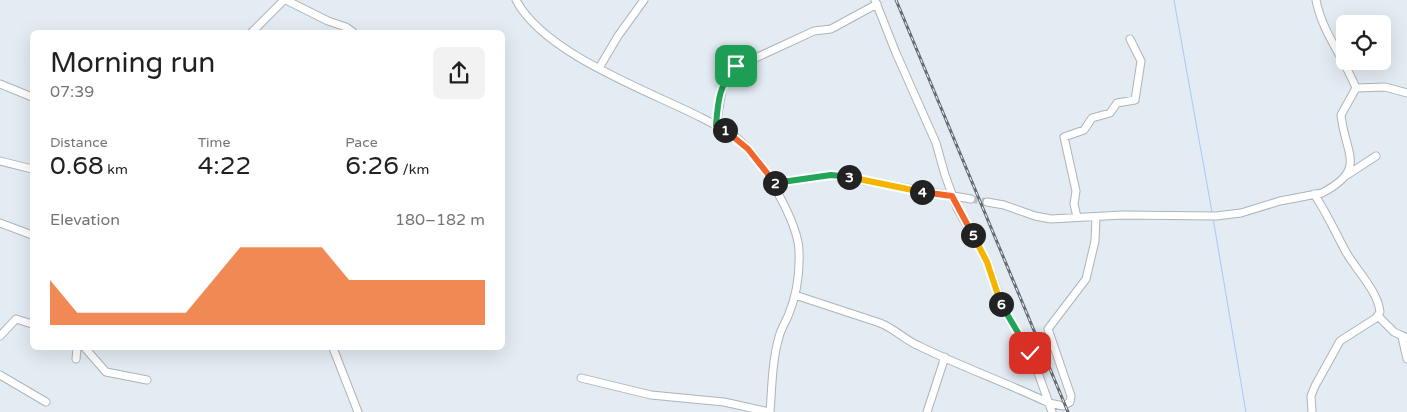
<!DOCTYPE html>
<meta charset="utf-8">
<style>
:root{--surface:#fff;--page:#f2f2f2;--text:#202124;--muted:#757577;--accent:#ea580c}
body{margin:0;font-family:"Varela Round",sans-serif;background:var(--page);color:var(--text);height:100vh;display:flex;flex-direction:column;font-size:19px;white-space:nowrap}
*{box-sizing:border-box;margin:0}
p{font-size:16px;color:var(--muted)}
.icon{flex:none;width:28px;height:28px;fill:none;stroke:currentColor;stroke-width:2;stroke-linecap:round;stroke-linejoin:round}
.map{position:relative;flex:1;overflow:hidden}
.details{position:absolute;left:30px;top:30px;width:475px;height:320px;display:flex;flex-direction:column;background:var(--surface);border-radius:8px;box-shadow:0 5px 20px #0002}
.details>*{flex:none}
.buttons{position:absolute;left:1336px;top:15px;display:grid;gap:10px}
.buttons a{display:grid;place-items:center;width:55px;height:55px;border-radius:8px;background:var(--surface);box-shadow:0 5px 20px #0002;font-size:25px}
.pin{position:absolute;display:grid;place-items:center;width:42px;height:42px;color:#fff;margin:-21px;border-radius:10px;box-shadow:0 2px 8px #0006}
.km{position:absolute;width:25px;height:25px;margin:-12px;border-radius:50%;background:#222;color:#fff;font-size:14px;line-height:25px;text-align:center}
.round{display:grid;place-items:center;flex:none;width:52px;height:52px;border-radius:8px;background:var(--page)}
.overview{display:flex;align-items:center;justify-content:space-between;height:85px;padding:0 20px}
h1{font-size:28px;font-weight:600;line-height:38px}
.metrics{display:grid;grid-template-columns:repeat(3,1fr);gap:8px;height:85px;padding:5px 20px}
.metrics div{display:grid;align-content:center}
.metrics b{font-size:25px;font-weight:600}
.metrics small{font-size:14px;font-weight:400}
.metrics p{font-size:14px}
.chart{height:140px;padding:10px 20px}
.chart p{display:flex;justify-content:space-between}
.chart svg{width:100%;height:90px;margin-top:5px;fill:var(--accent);opacity:.7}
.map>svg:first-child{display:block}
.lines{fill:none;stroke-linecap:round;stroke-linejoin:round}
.stream{stroke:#a5cafd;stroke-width:1}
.minor-tunnel{stroke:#bdc4cb;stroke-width:7;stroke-dasharray:7 3.5;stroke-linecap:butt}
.minor-casing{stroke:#acb4bb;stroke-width:9}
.minor{stroke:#fff;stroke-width:7}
.rail-casing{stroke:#676c70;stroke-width:3}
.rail{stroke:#fff;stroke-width:1;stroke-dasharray:4;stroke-linecap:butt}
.split-1-casing{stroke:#fff;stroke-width:10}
.split-2-casing{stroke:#fff;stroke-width:10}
.split-3-casing{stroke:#fff;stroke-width:10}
.split-4-casing{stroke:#fff;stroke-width:10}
.split-5-casing{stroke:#fff;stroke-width:10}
.split-6-casing{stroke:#fff;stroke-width:10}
.split-7-casing{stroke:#fff;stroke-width:10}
.split-1{stroke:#22a559;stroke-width:6}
.split-2{stroke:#f0652b;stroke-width:6}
.split-3{stroke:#22a559;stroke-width:6}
.split-4{stroke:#f5b400;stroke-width:6}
.split-5{stroke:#f0652b;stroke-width:6}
.split-6{stroke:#f5b400;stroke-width:6}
.split-7{stroke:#22a559;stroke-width:6}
</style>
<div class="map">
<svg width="1407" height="412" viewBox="0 0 1407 412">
<rect width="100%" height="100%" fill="#e3ebf3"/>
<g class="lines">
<path class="stream" d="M1174,0L1212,212
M1213,218L1246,412"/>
<path class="minor-tunnel" d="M971,199L987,202"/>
<g class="minor-casing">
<path id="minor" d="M286,0L328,21L346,27L353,32
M516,0C544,54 649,91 702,118C711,123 723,128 732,134C754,151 767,172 780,197C788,212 798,232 799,250C800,273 797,295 788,316C785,323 781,329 779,337C772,361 772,387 770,412
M875,0L896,53L936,143L945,175L957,208L987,261L1004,310L1031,353L1052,412
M252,32L284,0
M599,68L618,36L644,0
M0,84L32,97
M1356,88L1385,87L1407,93
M716,125L724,80L736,67L814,31L831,29L877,4
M0,161L32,169
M1347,175L1376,156
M773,183L831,175L971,199
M987,202L1004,205L1035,216L1051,219L1122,215L1216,216L1241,213L1280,201L1322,193C1368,169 1345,154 1341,115L1356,88C1344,58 1322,32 1316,0
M1077,217L1074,204L1076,191L1064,137L1084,130L1092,118L1110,113L1117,103L1135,100L1141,61L1130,39
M0,223L32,235
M795,295L880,323C895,329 905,340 919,346C962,367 1007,383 1049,403L1063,406L1070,402L1071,396L1048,329L1086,279L1095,241L1096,217
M1378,316L1394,332L1407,338
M0,336L16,319L32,324
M1402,337L1407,359
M85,348L106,372L147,380
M333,348L358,412
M76,359L77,348
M0,375L46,402
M581,378L651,395L724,402L769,412
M927,412L945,357
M1312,412L1311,396L1315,386L1340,341L1376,318L1380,312C1378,291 1356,270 1346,252C1335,232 1327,213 1314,194"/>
</g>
<use href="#minor" class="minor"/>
<g class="rail-casing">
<path id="rail" d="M896,0L1068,412"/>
</g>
<use href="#rail" class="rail"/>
</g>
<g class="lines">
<g class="split-1-casing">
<path id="split-1" d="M725,130L716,125C718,101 719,85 736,66"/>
</g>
<g class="split-2-casing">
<path id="split-2" d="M725,130L748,149L775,183"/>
</g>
<g class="split-3-casing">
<path id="split-3" d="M775,183L831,175L849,177"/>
</g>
<g class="split-4-casing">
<path id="split-4" d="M849,177L922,192"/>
</g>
<g class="split-5-casing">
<path id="split-5" d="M922,192L952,196L973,235"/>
</g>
<g class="split-6-casing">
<path id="split-6" d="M973,235L987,262L1001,304"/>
</g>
<g class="split-7-casing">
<path id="split-7" d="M1001,304L1030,353"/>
</g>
<use href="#split-1" class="split-1"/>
<use href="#split-2" class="split-2"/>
<use href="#split-3" class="split-3"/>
<use href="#split-4" class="split-4"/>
<use href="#split-5" class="split-5"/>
<use href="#split-6" class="split-6"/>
<use href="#split-7" class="split-7"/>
</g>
</svg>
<div class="buttons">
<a><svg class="icon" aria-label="locate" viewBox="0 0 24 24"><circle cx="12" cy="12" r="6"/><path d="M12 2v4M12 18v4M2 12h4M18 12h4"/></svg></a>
</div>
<div class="pin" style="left:736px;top:66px;background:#1e9e55"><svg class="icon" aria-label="arrive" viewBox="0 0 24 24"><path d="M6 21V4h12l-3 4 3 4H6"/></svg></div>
<div class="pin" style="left:1030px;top:353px;background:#d93025"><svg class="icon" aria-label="check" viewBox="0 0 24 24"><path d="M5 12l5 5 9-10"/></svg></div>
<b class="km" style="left:725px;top:130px">1</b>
<b class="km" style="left:775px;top:183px">2</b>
<b class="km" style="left:849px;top:177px">3</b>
<b class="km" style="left:922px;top:192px">4</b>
<b class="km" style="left:973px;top:235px">5</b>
<b class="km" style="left:1001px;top:304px">6</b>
<section class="details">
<div class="overview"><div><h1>Morning run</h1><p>07:39</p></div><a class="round"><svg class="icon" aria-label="share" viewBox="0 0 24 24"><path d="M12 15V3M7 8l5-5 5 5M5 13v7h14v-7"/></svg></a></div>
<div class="metrics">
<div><p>Distance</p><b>0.68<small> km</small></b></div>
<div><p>Time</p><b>4:22</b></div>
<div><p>Pace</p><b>6:26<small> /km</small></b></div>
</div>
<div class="chart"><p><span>Elevation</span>180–182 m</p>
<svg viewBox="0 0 160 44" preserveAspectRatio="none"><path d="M0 44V22L10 38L20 38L30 38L40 38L50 38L60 22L70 6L80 6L90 6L100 6L110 22L120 22L130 22L140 22L150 22L160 22V44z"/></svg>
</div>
</section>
</div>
